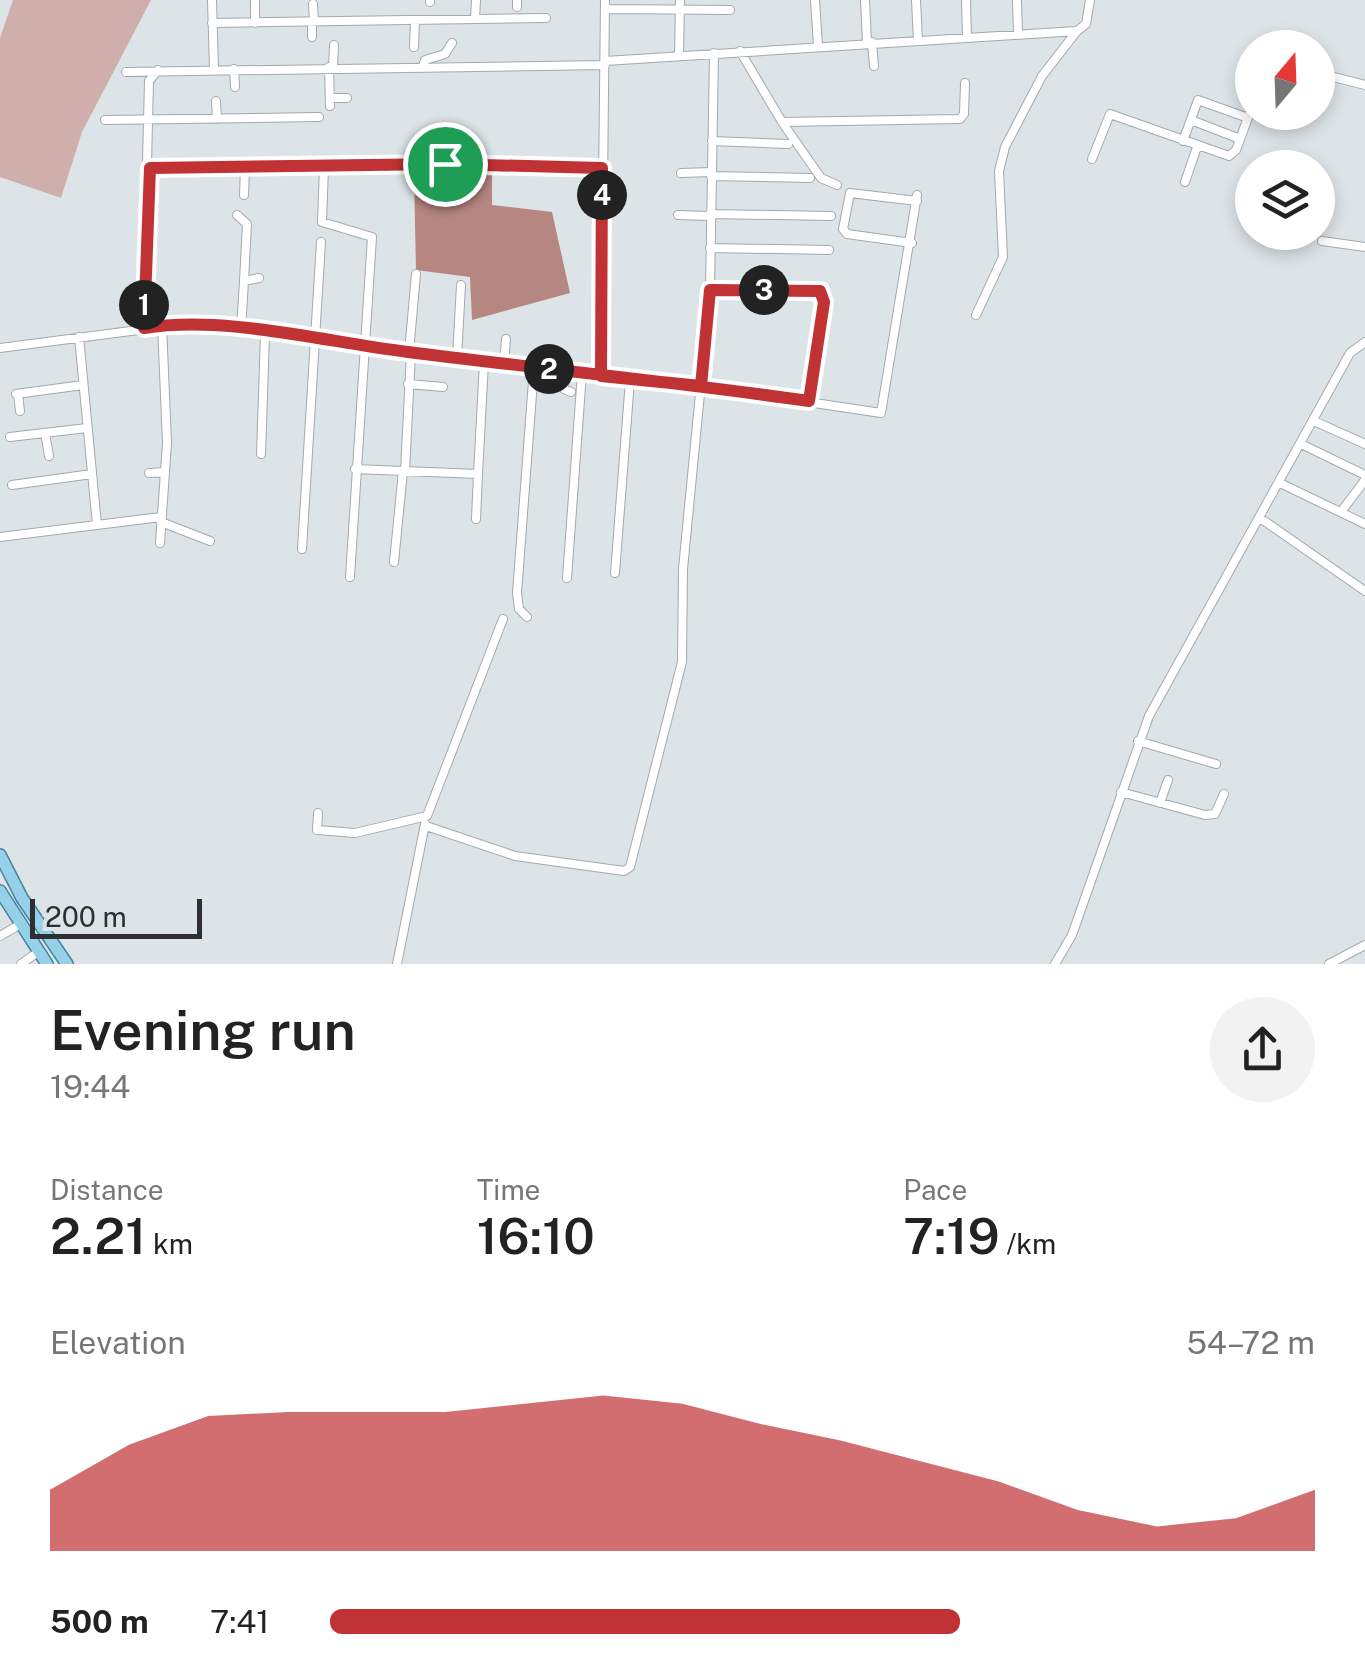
<!DOCTYPE html>
<meta charset="utf-8">
<style>
:root{--surface:#fff;--page:#f2f2f2;--text:#222;--muted:#767676;--accent:#c13234}
body{margin:0;font-family:"Public Sans",sans-serif;background:var(--page);color:var(--text);height:100vh;display:flex;flex-direction:column;font-size:38px;white-space:nowrap}
*{box-sizing:border-box;margin:0}
p{font-size:32px;color:var(--muted)}
.icon{flex:none;width:55px;height:55px;fill:none;stroke:currentColor;stroke-width:2;stroke-linecap:round;stroke-linejoin:round}
.map{position:relative;height:964px;overflow:hidden}
.sheet{display:flex;flex-direction:column;background:var(--surface);flex:1}
.sheet>*{flex:none}
.needle{width:65px;rotate:19deg}
.tools{position:absolute;left:1235px;top:30px;display:grid;gap:20px}
.tools a{display:grid;place-items:center;width:100px;height:100px;border-radius:50%;background:var(--surface);box-shadow:0 5px 15px #0003;font-size:50px}
.scale{position:absolute;left:30px;bottom:25px;width:172px;box-sizing:border-box;padding-left:10px;border:5px solid #2d2f31;border-top:0;font-size:28px;line-height:35px;white-space:nowrap;color:#2d2f31;-webkit-text-stroke:8px #dde4e7;paint-order:stroke}
.pin{position:absolute;display:grid;place-items:center;width:85px;height:85px;color:#fff;margin:-42px;border:5px solid #fff;border-radius:50%;box-shadow:0 2px 10px #0007}
.km{position:absolute;width:50px;height:50px;margin:-25px;border-radius:50%;background:#222;color:#fff;font-size:28px;line-height:50px;text-align:center}
.round{display:grid;place-items:center;flex:none;width:105px;height:105px;border-radius:52px;background:var(--page)}
.overview{display:flex;align-items:center;justify-content:space-between;height:170px;padding:0 50px}
h1{font-size:55px;font-weight:600;line-height:75px}
.stats{display:grid;grid-template-columns:repeat(3,1fr);gap:15px;height:170px;padding:10px 50px}
.stats div{display:grid;align-content:center}
.stats b{font-size:50px;font-weight:600}
.stats small{font-size:28px;font-weight:400}
.stats p{font-size:28px}
.chart{height:280px;padding:20px 50px}
.chart p{display:flex;justify-content:space-between}
.chart svg{width:100%;height:180px;margin-top:10px;fill:var(--accent);opacity:.7}
ul{padding:0 50px;list-style:none;font-size:32px}
li{display:grid;grid-template-columns:160px 120px 1fr;align-items:center;height:75px}
li i{height:25px;border-radius:12px;background:var(--accent)}
.map>svg:first-child{display:block}
.green{fill:#cfaeab}
.water{fill:#b68681}
.lines{fill:none;stroke-linecap:round;stroke-linejoin:round}
.street-casing{stroke:#a3a9ac;stroke-width:10}
.primary-casing{stroke:#45859f;stroke-width:14}
.street{stroke:#fff;stroke-width:8}
.primary{stroke:#97d1e9;stroke-width:11}
.route-casing{stroke:#fff;stroke-width:20}
.route{stroke:#c13234;stroke-width:12}
</style>
<div class="map">
<svg width="1365" height="964" viewBox="0 0 1365 964">
<rect width="100%" height="100%" fill="#dde4e7"/>
<path class="green" d="M13,0H151L82,132L61,198L0,177V38Z"/>
<path class="water" d="M492,175V205L552,212L570,293L472,320L470,277L416,270L414,176Z"/>
<g class="lines">
<g class="street-casing">
<path id="street" d="M212,0L214,70
M430,0V2
M517,0V7
M815,0L818,45
M865,0L867,42
M916,0L918,41
M966,0L967,38
M1017,0L1018,34
M255,2V23
M313,4L314,22
M605,9L730,10
M475,19L476,0
M312,22V37
M212,23L546,18
M872,42L874,66
M414,47L415,20
M740,51L782,122L960,119L964,114L965,83
M679,56L680,0
M605,61L1077,31L1086,24L1090,0
M423,66L425,60L445,54L452,43
M329,67L330,106
M333,67L334,45
M234,69L235,87
M126,72L605,65
M1318,73L1365,85
M330,98H347
M216,101L217,119
M105,120L319,117
M1191,120L1240,139
M782,122L821,178L837,185
M712,141L788,144
M1183,141L1198,100L1248,118
M1092,159L1110,114L1229,156L1236,150L1252,107
M324,167L322,222L372,237L350,577
M151,168L500,162L602,168
M681,173L712,172
M711,176L810,178
M1185,182L1197,147
M244,195L245,167
M710,214L831,216
M237,215L247,224L244,281
M678,215L710,216
M1322,241L1365,247
M912,243L847,234L843,229L850,193L917,201
M710,248L829,250
M710,290L823,293L809,401
M976,315L1003,257L999,171L1005,147L1042,76L1077,31
M143,327L149,81L158,70
M241,330L244,281L259,278
M79,337L97,525
M0,348L192,323L701,386L881,413L917,195
M409,352L416,274
M457,358L461,285
M504,364L506,339
M563,371L564,389L571,392
M601,376L605,0
M408,384L443,387
M16,394L83,385
M18,394L20,411
M1314,421L1365,444
M45,433L49,456
M10,437L87,428
M1301,444L1365,475
M261,454L265,334
M355,469L478,474L484,362
M405,471L411,353
M149,473L165,472
M1280,483L1365,524
M12,485L92,474
M1341,512L1365,480
M1260,518L1365,591
M476,519L478,474
M161,522L210,541
M0,537L161,517
M160,543L167,443L162,325
M302,549L321,242
M394,562L403,471
M615,573L630,380
M567,578L582,373
M527,617L519,609L517,593L534,368
M1138,741L1216,764
M1121,792L1205,815L1215,814L1224,794
M1160,803L1168,780
M318,813L317,830L355,833L427,816L503,619
M426,826L515,856L624,871L630,867L682,662L683,569L710,290L714,53
M0,936L19,925
M21,964L38,952
M397,964L425,824
M1055,964L1072,935L1149,716L1350,353L1365,342
M1329,964L1365,945"/>
</g>
<g class="primary-casing">
<path id="primary" d="M0,855L22,898L67,964
M0,891L47,964"/>
</g>
<use href="#street" class="street"/>
<use href="#primary" class="primary"/>
</g>
<g class="lines">
<g class="route-casing">
<path id="route" d="M445,164L150,168L144,328C226,315 325,342 408,352C542,369 676,382 809,401L824,302L820,291L710,290L701,386L601,376L602,168L445,164"/>
</g>
<use href="#route" class="route"/>
</g>
</svg>
<div class="tools">
<a><svg class="needle" viewBox="-14 -14 28 28"><path d="M0-13l5 13h-10z" fill="#e53935"/><path d="M0 13l5-13h-10z" fill="#767676"/></svg></a>
<a><svg class="icon" aria-label="layers" viewBox="0 0 24 24"><path d="M12 4l9 5-9 5-9-5zM3 14l9 5 9-5"/></svg></a>
</div>
<div class="scale">200 m</div>
<div class="pin" style="left:445px;top:164px;background:#1e9e55"><svg class="icon" aria-label="arrive" viewBox="0 0 24 24"><path d="M6 21V4h12l-3 4 3 4H6"/></svg></div>
<b class="km" style="left:144px;top:305px">1</b>
<b class="km" style="left:549px;top:369px">2</b>
<b class="km" style="left:764px;top:290px">3</b>
<b class="km" style="left:602px;top:195px">4</b>
</div>
<section class="sheet">
<div class="overview"><div><h1>Evening run</h1><p>19:44</p></div><a class="round"><svg class="icon" aria-label="share" viewBox="0 0 24 24"><path d="M12 15V3M7 8l5-5 5 5M5 13v7h14v-7"/></svg></a></div>
<div class="stats">
<div><p>Distance</p><b>2.21<small> km</small></b></div>
<div><p>Time</p><b>16:10</b></div>
<div><p>Pace</p><b>7:19<small> /km</small></b></div>
</div>
<div class="chart"><p><span>Elevation</span>54–72 m</p>
<svg viewBox="0 0 160 44" preserveAspectRatio="none"><path d="M0 44V29L10 18L20 11L30 10L40 10L50 10L60 8L70 6L80 8L90 13L100 17L110 22L120 27L130 34L140 38L150 36L160 29V44z"/></svg>
</div>
<ul>
<li><b>500 m</b>7:41<i style="width:64%"></i></li>
</ul>
</section>
